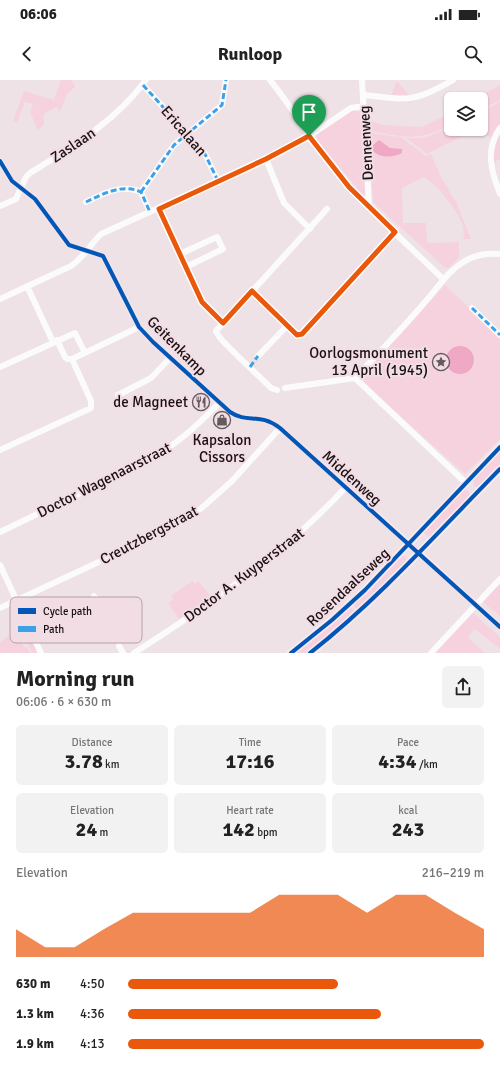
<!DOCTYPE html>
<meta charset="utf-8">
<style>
:root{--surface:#fff;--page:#f2f2f2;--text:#222;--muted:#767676;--accent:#ea580c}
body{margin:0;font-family:Signika,sans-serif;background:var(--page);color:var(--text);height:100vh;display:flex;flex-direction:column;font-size:15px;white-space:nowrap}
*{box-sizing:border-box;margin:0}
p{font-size:13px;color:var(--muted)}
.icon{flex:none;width:22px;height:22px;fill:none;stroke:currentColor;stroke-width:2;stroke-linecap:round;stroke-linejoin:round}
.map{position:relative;height:573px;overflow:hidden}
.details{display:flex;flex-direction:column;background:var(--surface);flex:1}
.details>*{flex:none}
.fabs{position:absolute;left:444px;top:12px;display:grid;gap:8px}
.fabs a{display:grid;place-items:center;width:44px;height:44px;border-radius:6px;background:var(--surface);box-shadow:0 1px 3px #0004;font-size:20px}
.pin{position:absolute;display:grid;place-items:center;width:34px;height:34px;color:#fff;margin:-41px -17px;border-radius:50% 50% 50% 0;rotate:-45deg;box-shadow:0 0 4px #0007}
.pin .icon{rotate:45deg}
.round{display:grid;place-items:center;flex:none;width:42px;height:42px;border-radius:6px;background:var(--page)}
.overview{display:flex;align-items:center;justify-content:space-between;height:68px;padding:0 16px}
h1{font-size:22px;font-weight:700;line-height:30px}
.stats{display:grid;grid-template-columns:repeat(3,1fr);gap:6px;height:68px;padding:4px 16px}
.stats div{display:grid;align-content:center;border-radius:6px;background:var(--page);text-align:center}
.stats b{font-size:20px;font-weight:700}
.stats small{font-size:11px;font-weight:400}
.stats p{font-size:11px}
.chart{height:112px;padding:8px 16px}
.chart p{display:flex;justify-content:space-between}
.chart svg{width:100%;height:72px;margin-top:4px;fill:var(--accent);opacity:.7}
ul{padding:0 16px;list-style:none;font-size:13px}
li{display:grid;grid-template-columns:64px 48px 1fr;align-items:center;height:30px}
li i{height:10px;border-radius:5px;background:var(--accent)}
.status{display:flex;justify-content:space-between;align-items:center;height:28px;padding:0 20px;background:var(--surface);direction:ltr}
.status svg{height:11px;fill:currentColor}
header{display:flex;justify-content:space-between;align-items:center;height:52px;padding:0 16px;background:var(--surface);font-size:18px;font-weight:700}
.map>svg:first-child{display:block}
.green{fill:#f6d2de;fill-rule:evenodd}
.water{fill:#efa9c4}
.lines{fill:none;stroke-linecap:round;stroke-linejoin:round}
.minor{stroke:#fcfbfb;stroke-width:6}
.tertiary{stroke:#fcfbfb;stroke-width:7}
.quiet{stroke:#3da1ea;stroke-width:3;stroke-dasharray:6 3;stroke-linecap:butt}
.cycleway-casing{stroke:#f3dde4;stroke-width:6}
.cycleway{stroke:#0057b8;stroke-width:4}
.route-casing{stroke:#fff;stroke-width:8}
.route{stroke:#ea580c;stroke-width:5}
.labels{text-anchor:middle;stroke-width:4;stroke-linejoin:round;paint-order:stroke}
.street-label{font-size:15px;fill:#191214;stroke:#f3dde4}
.poi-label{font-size:15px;fill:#191214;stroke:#f3dde4;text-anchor:end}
.key{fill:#f3dde4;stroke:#b2a0a6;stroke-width:1}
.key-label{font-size:11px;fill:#191214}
</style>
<div class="status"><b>06:06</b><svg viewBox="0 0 49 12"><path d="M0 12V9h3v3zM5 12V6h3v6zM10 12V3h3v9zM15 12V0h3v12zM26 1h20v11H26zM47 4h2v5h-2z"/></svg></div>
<header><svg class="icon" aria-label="back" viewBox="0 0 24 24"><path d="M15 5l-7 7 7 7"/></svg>Runloop<svg class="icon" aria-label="search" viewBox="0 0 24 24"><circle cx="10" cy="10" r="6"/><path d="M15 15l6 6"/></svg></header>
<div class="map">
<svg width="500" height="573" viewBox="0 0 500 573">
<rect width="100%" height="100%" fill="#eee2e6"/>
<path class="green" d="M61,0H71L75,7L67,14L60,31L56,27L44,34V44L38,51L30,32L33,24L25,22L17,42L13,41L24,11L54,20Z
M397,1L408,14L406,17L391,16Z
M500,5V20L481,30V19H475Z
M500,22V44L491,58L479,49H481V32Z
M354,30L359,32L361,35L365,114L363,115L320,64L316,57L319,51L348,31Z
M451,33V45C417,62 405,57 369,51L368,40L382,45L421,47Z
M451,47V49H477L427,74L406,58H424Z
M369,53L401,57L426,76L431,74L441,97L456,122L471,159H464C463,155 464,150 463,146C459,133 436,102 424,97L402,108L403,143H426L427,162L430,163L459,162V178L448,188L444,187L373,122Z
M500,53V79L493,83L494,68Z
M445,205L500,258V359L465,394L370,309L364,302V292ZM456,267C468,266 479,275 473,287L446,278L449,272Z
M500,371V386L478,407L474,406L473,399Z
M464,409L469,411V416L429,458L423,452Z
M403,475L408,479L358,530L353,525Z
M192,501L195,504L198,501L211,516L179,539L168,523L173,520L171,516Z
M500,503V536L483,522Z
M351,528L356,532L307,573H295Z
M473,533L500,557V569L475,549L468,557L485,573H434Z
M25,547L37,572V573H32L21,549Z
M19,550L25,562L22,563L24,568L27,567L30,573H0V562Z"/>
<path class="water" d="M379,60L390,68L402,69V73C393,78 380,78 373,71V65Z
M446 280a14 14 0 1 1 28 0a14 14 0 1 1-28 0Z"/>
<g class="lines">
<path class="minor" d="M270,0C293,28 310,60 334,88C366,128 406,163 442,198
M362,0L369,126
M143,5L204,72L218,101
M364,15C407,20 414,23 453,0
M500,48C485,70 491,91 500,114
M266,79L284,123L310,149
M0,81L12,101L35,119L69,165L103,176L139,247L153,262L230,332C248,344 259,332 280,348L409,464
M141,112L174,65L222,25L226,0
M86,122C103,114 122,103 141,112L150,132
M0,126L16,119L26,97L30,93C72,67 116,41 146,0
M159,129L202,222L223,243
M180,174L217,157L223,169L186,187
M27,206L53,262
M252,211L297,255L302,254L395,152
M0,219L71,186C83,178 90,165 101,154L266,79L309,56L351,28L364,26
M472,228L500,255
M258,276L287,246
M72,279L139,247
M0,287L75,253L85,273
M355,298C379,273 403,248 425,222C439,207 446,192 465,181C476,174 487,173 500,174
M355,298L466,403
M285,308L355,298
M277,310L271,308C263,299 216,258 216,251L327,129
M118,315L151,298L170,278
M0,370L91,328V321L72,279H67L65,277L57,260
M0,452L147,381C177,364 195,348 219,323
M418,472L500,547
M0,485L41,573
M94,516L114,558
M0,528L146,460L190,437L205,425L232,401L280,348
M119,566L123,573
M134,573C209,525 285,473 345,408
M431,573L500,499"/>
<path class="tertiary" d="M291,573L332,540L365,510L500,367
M310,573C380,518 438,452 500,389"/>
<path class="quiet" d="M143,5L204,72L218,101
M141,112L174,65L222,25L226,0
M86,122C103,114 122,103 141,112L150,132
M472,228L500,255
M250,287L258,276"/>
<g class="cycleway-casing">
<path id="cycleway" d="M0,81L12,101L35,119L69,165L103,176L139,247L153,262L230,332C248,344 259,332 280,348L500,547
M291,573L332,540L365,510L500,367
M310,573C380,518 438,452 500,389"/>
</g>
<use href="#cycleway" class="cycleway"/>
</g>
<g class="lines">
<g class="route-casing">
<path id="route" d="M309,56L349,107L395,152L302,254L297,255L252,211L223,243L202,222L159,129L266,79Z"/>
</g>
<use href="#route" class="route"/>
</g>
<defs>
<g id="sight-ring" transform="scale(0.9)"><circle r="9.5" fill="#f3dde4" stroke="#645b5e" stroke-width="1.5"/><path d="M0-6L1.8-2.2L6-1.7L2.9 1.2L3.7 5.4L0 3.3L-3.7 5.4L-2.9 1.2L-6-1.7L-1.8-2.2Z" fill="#645b5e"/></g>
<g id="restaurant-ring" transform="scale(0.9)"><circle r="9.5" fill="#f3dde4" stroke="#645b5e" stroke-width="1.5"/><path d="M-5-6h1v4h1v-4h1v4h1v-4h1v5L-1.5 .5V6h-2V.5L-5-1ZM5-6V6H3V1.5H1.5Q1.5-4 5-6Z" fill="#645b5e"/></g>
<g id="shop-ring" transform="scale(0.9)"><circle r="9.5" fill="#f3dde4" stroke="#645b5e" stroke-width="1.5"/><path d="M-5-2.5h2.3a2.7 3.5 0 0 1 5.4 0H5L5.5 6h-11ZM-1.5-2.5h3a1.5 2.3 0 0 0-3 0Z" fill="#645b5e"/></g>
</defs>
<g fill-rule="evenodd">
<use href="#sight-ring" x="441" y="282"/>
<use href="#restaurant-ring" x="201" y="322"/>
<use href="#shop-ring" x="222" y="340"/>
</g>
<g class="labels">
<g class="street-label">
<text transform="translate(184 51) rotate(49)" y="5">Ericalaan</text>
<text transform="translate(366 63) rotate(-93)" y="5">Dennenweg</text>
<text transform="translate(73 65) rotate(-34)" y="5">Zaslaan</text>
<text transform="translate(177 266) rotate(45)" y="5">Geitenkamp</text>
<text transform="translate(352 398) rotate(42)" y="5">Middenweg</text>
<text transform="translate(104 400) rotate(-27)" y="5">Doctor Wagenaarstraat</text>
<text transform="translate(149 455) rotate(-28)" y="5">Creutzbergstraat</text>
<text transform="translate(244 495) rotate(-37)" y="5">Doctor A. Kuyperstraat</text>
<text transform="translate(348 507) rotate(-43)" y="5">Rosendaalseweg</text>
</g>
<g class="poi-label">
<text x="428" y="278">Oorlogsmonument<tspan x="428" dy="17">13 April (1945)</tspan></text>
<text x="188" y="327">de Magneet</text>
<text x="222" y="365" text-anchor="middle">Kapsalon<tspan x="222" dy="17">Cissors</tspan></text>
</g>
</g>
<rect x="10" y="517" width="132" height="46" rx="6" class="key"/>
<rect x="18" y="528" width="18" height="6" fill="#0057b8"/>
<rect x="18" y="546" width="18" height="6" fill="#3da1ea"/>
<g class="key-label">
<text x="43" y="535">Cycle path</text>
<text x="43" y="553">Path</text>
</g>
</svg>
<div class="fabs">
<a><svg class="icon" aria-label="layers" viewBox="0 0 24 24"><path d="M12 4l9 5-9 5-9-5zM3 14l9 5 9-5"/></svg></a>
</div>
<div class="pin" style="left:309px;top:56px;background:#1e9e55"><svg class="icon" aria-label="arrive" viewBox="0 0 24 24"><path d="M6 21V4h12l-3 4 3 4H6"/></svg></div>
</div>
<section class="details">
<div class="overview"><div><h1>Morning run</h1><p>06:06 · 6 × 630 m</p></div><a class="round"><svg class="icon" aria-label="share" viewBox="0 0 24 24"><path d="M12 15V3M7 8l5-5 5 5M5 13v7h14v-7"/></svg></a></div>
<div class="stats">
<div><p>Distance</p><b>3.78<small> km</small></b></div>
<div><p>Time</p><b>17:16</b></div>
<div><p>Pace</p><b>4:34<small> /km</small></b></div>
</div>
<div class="stats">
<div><p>Elevation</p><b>24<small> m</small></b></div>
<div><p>Heart rate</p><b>142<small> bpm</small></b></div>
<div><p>kcal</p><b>243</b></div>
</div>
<div class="chart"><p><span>Elevation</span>216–219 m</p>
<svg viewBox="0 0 160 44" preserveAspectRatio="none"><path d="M0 44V27L10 38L20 38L30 27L40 17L50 17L60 17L70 17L80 17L90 6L100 6L110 6L120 17L130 6L140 6L150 17L160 27V44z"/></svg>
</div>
<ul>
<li><b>630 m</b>4:50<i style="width:59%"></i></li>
<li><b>1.3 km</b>4:36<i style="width:71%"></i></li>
<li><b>1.9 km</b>4:13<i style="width:100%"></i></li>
</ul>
</section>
